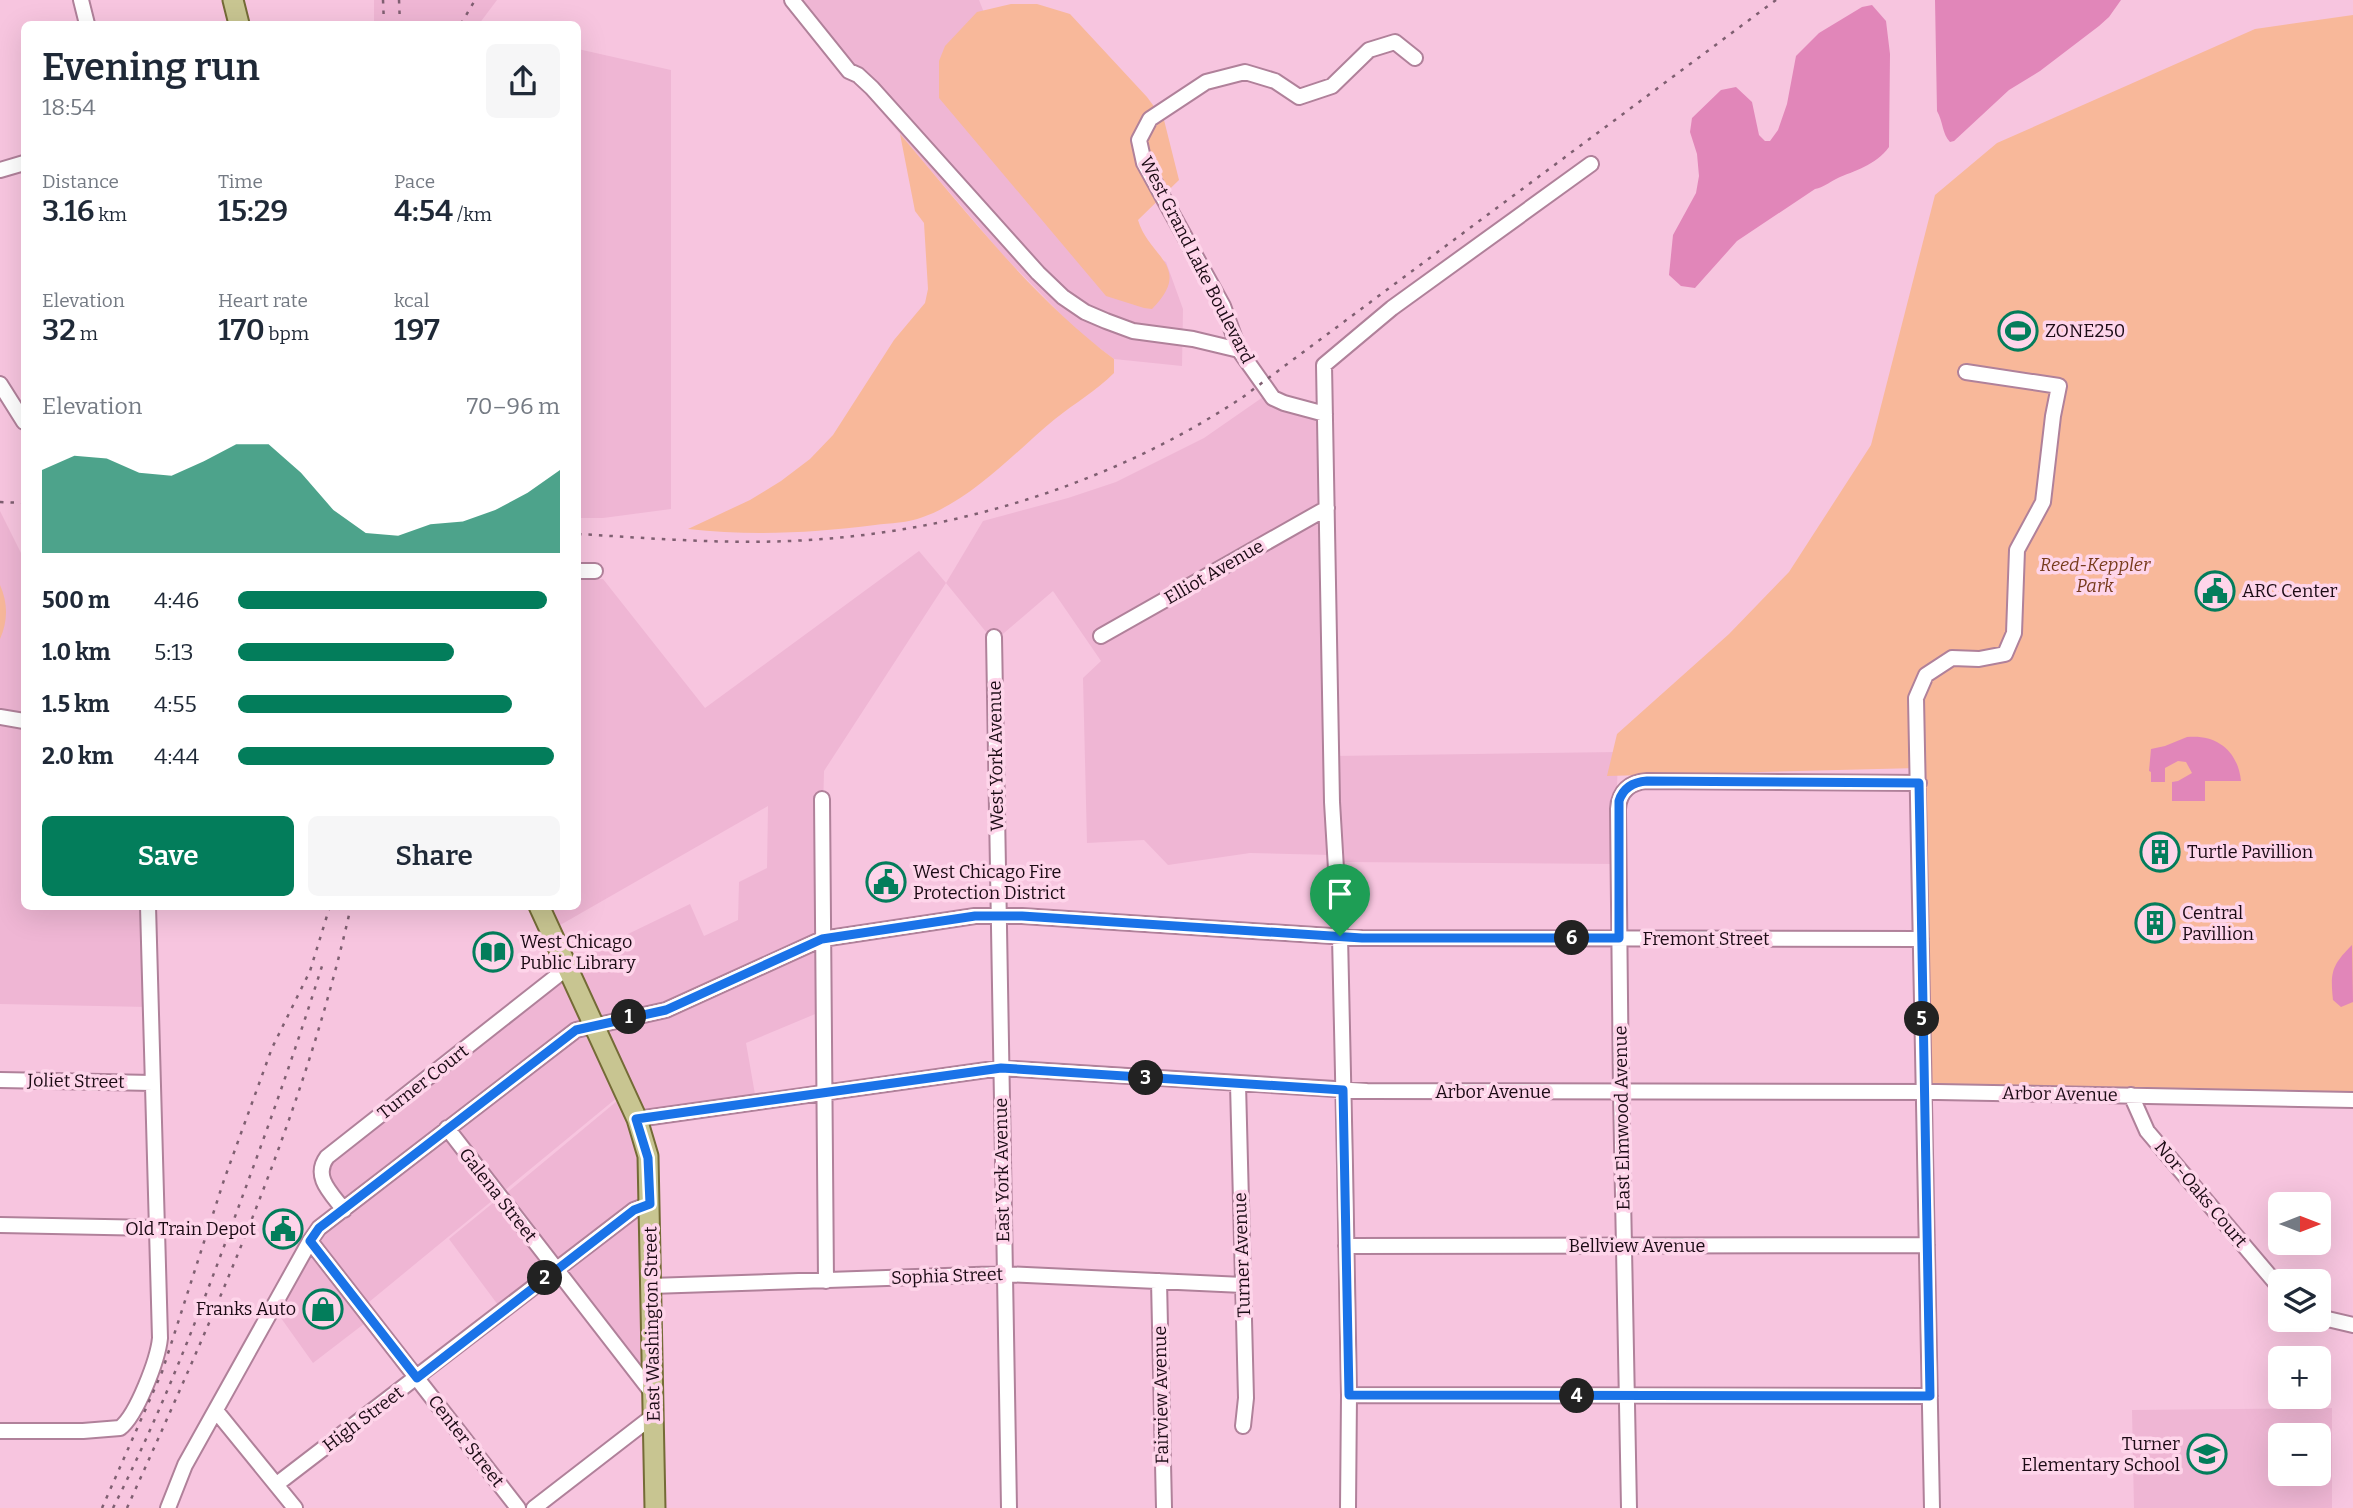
<!DOCTYPE html>
<meta charset="utf-8">
<style>
:root{--surface:#fff;--page:#f6f6f7;--text:#1f2937;--muted:#747a83;--accent:#037d5b}
body{margin:0;font-family:Bitter,serif;background:var(--page);color:var(--text);height:100vh;display:flex;flex-direction:column;font-size:26px;white-space:nowrap}
*{box-sizing:border-box;margin:0}
p{font-size:23px;color:var(--muted)}
.icon{flex:none;width:38px;height:38px;fill:none;stroke:currentColor;stroke-width:2;stroke-linecap:round;stroke-linejoin:round}
.map{position:relative;flex:1;overflow:hidden}
.sheet{position:absolute;left:21px;top:21px;width:560px;height:889px;display:flex;flex-direction:column;background:var(--surface);border-radius:10px;box-shadow:0 7px 28px #0002}
.sheet>*{flex:none}
.needle{width:46px;rotate:90deg}
.fabs{position:absolute;left:2268px;top:1192px;display:grid;gap:14px}
.fabs a{display:grid;place-items:center;width:63px;height:63px;border-radius:10px;background:var(--surface);box-shadow:0 7px 28px #0002;font-size:35px}
.pin{position:absolute;display:grid;place-items:center;width:60px;height:60px;color:#fff;margin:-72px -30px;border-radius:50% 50% 50% 0;rotate:-45deg;box-shadow:0 0 7px #0007}
.pin .icon{rotate:45deg}
.km{position:absolute;width:35px;height:35px;margin:-18px;border-radius:50%;background:#222;color:#fff;font-size:19px;line-height:35px;text-align:center}
.round{display:grid;place-items:center;flex:none;width:74px;height:74px;border-radius:10px;background:var(--page)}
.overview{display:flex;align-items:center;justify-content:space-between;height:119px;padding:0 21px}
h1{font-size:38px;font-weight:600;line-height:52px}
.figures{display:grid;grid-template-columns:repeat(3,1fr);gap:10px;height:119px;padding:7px 21px}
.figures div{display:grid;align-content:center}
.figures b{font-size:30px;font-weight:600}
.figures small{font-size:19px;font-weight:400}
.figures p{font-size:19px}
.chart{height:196px;padding:14px 21px}
.chart p{display:flex;justify-content:space-between}
.chart svg{width:100%;height:126px;margin-top:7px;fill:var(--accent);opacity:.7}
.primary-button{display:flex;gap:14px;margin-top:auto;padding:14px 21px}
.primary-button a{flex:1;height:80px;border-radius:10px;background:var(--accent);color:#fff;font-size:28px;font-weight:600;line-height:80px;text-align:center}
.primary-button a+a{background:var(--page);color:var(--text)}
ul{padding:0 21px;list-style:none;font-size:23px}
li{display:grid;grid-template-columns:112px 84px 1fr;align-items:center;height:52px}
li i{height:18px;border-radius:9px;background:var(--accent)}
.map>svg:first-child{display:block}
.built{fill:#efb6d4;fill-rule:evenodd}
.green{fill:#f8b89a}
.water{fill:#e186b9}
.lines{fill:none;stroke-linecap:round;stroke-linejoin:round}
.minor-casing{stroke:#b0819a;stroke-width:18}
.major-casing{stroke:#746b36;stroke-width:23}
.minor{stroke:#fff;stroke-width:14}
.major{stroke:#c8c591;stroke-width:19}
.rail{stroke:#7f5f71;stroke-width:2.5;stroke-dasharray:3.5 7;stroke-linecap:butt}
.route-casing{stroke:#fff;stroke-width:14}
.route{stroke:#1a73e8;stroke-width:9}
.labels{text-anchor:middle;stroke-width:7;stroke-linejoin:round;paint-order:stroke}
.street-label{font-size:18px;fill:#1c0b15;stroke:#fed5ea}
.poi-label{font-size:18px;fill:#1c0b15;stroke:#fed5ea;text-anchor:start}
.park-label{font-size:18px;font-style:italic;fill:#773b1c;stroke:#fed5ea}
</style>
<div class="map">
<svg width="2353" height="1508" viewBox="0 0 2353 1508">
<rect width="100%" height="100%" fill="#f7c5df"/>
<path class="built" d="M374,0H497L479,24H374Z
M786,0H979L995,40L1078,210L1166,262L1183,309L1182,366L1114,359L1078,332L1002,254Z
M578,49L671,70V509L603,518H578Z
M1266,395L1321,417L1331,855L1250,853L1168,865L1144,840L1087,843L1083,678L1101,661L1053,591L997,639L991,638L946,583L824,771L820,937L662,1009L598,1027L568,963L690,904L704,936L738,920L739,882L767,868L768,806L555,928L544,907L578,906V578L603,579L705,708L919,551L946,583L983,521L1068,498L1116,482L1204,438Z
M0,511L24,559V906L145,907L148,1007L0,1004Z
M1618,752L1615,864L1341,862L1334,756Z
M820,943V1012L746,1043L756,1100L638,1115L601,1033L667,1012Z
M569,971L624,1092L363,1307L310,1241L343,1210L322,1164Z
M623,1096L637,1126L647,1202L556,1266L503,1196Z
M499,1198L552,1269L501,1309L449,1239Z
M648,1207L650,1387L560,1270Z
M310,1247L369,1320L313,1363L276,1311Z
M2332,1408V1508H2134L2132,1410ZM2280,1435H2319V1474H2280Z"/>
<path class="green" d="M1011,4H1037L1070,14L1147,97L1164,120L1179,180L1138,220C1149,258 1194,266 1152,309L1144,308L1106,296L939,98V61L945,46L977,12Z
M2353,15V1092H1924L1918,768L1607,776L1617,734L1729,634L1789,572L1871,445L1935,195L1997,143L2255,29Z
M900,134C967,212 1031,297 1114,359V373C1096,391 1075,403 1055,419C1015,452 972,500 923,517C908,523 890,523 875,525C813,533 751,536 688,529L750,500L781,481L810,459L833,435L894,340L925,303L928,289L924,223L915,211Z
M0,585C8,603 8,621 0,639Z"/>
<path class="water" d="M1935,0H2121L2109,17L2099,26L2040,71L2009,90L1954,141L1950,142C1942,134 1943,121 1937,111Z
M1872,5L1886,21L1890,54L1889,147C1875,166 1855,170 1836,179C1828,183 1824,187 1815,189L1737,241L1695,288L1681,286L1669,275L1673,235L1696,193L1699,176L1697,154L1690,132L1692,118L1721,90L1736,87L1752,102L1759,135L1765,141H1770L1778,130L1787,104L1796,56L1819,33L1862,7Z
M2187,737C2217,734 2238,751 2241,781H2205V801H2172V782L2178,781L2192,773L2186,762L2178,761L2165,768V782H2151V772L2149,771L2151,749L2165,746Z
M2352,945L2353,1002L2341,1007L2333,1000C2330,972 2332,965 2352,945Z"/>
<g class="lines">
<g class="minor-casing">
<path id="minor" d="M81,0L87,24
M792,0L849,71L858,75L872,88L1038,273L1063,297L1085,312L1106,321L1133,331L1193,339L1239,350
M0,170L24,163
M0,384L24,422
M1325,414L1284,403L1273,398L1266,388L1239,350L1223,306L1144,163L1139,140L1150,119L1206,82L1245,72L1275,81L1299,97L1332,86L1369,50L1395,42L1415,58
M578,571H595
M1101,636L1327,508
M994,637L1009,1508
M0,717L24,721
M822,799L826,1281
M0,1080L153,1083
M1238,1084L1246,1398L1243,1426
M2131,1095L2147,1131L2280,1288
M637,1119L1001,1068L1367,1091L1938,1092L2353,1100
M447,1128L653,1394
M344,1210C332,1194 312,1177 327,1157L567,968
M0,1225L156,1228
M310,1241L518,1508
M1346,1246L1927,1245
M1159,1281L1164,1508
M651,1286L1004,1274L1243,1285
M2319,1317L2353,1325
M1349,1395L1930,1396
M217,1412L295,1508
M0,1431H83L120,1428C137,1415 158,1359 160,1338L148,906
M277,1484L634,1210L650,1204
M168,1508L185,1465L310,1241L319,1228L576,1030L666,1010L822,939L975,916H1022L1362,938L1921,939
M534,1508L653,1416
M1348,1508L1349,1395L1345,1166L1340,936L1332,802L1324,365L1392,308L1591,164
M1629,1508L1621,1092L1618,809C1619,791 1630,782 1647,781L1919,783
M1932,1508L1916,698L1926,675L1952,658L1979,659L2005,654L2014,633L2017,550L2043,502L2053,416L2059,386L1966,372"/>
</g>
<g class="major-casing">
<path id="major" d="M233,0L239,24
M539,906L637,1119L648,1156L655,1508"/>
</g>
<use href="#minor" class="minor"/>
<use href="#major" class="major"/>
<path class="rail" d="M383,0L384,24
M399,0L400,24
M461,24L475,0
M0,502L24,503
M578,534C648,538 719,544 789,541C948,535 1111,485 1243,397L1776,0
M102,1508L162,1372L224,1180L272,1048L310,971L330,906
M113,1508C163,1409 202,1307 240,1203C269,1125 297,1046 322,966
M127,1508C214,1315 305,1114 351,906"/>
</g>
<g class="lines">
<g class="route-casing">
<path id="route" d="M1647,781L1919,783L1930,1396L1349,1395L1343,1090L1001,1068L636,1119L648,1158L650,1204L634,1210L417,1378L310,1241L319,1228L576,1030L666,1010L822,939L975,916H1022L1362,938H1619V801C1623,788 1633,782 1647,781Z"/>
</g>
<use href="#route" class="route"/>
</g>
<defs>
<g id="stadium-ring" transform="scale(2.0125)"><circle r="9.5" fill="#fed5ea" stroke="#037d5b" stroke-width="1.5"/><path d="M0-5a6.5 5 0 1 0 0 10a6.5 5 0 1 0 0-10ZM-3.5-1.8h7v3.6h-7Z" fill="#037d5b"/></g>
<g id="civic-ring" transform="scale(2.0125)"><circle r="9.5" fill="#fed5ea" stroke="#037d5b" stroke-width="1.5"/><path d="M-.6-6.5H3V-4.5H.6V-3L4-1V1h2V6H-6V1h2V-1L-.6-3ZM-1.2 2.5V6h2.4V2.5Z" fill="#037d5b"/></g>
<g id="building-ring" transform="scale(2.0125)"><circle r="9.5" fill="#fed5ea" stroke="#037d5b" stroke-width="1.5"/><path d="M-4-6H4V6H1V3H-1V6H-4ZM-2.5-4.3h1.7v1.8h-1.7ZM.8-4.3h1.7v1.8H.8ZM-2.5-1h1.7V.8h-1.7ZM.8-1h1.7V.8H.8Z" fill="#037d5b"/></g>
<g id="library-ring" transform="scale(2.0125)"><circle r="9.5" fill="#fed5ea" stroke="#037d5b" stroke-width="1.5"/><path d="M-6-4Q-3-5.5-.7-3.5V5Q-3 3-6 4ZM6-4Q3-5.5 .7-3.5V5Q3 3 6 4Z" fill="#037d5b"/></g>
<g id="shop-ring" transform="scale(2.0125)"><circle r="9.5" fill="#fed5ea" stroke="#037d5b" stroke-width="1.5"/><path d="M-5-2.5h2.3a2.7 3.5 0 0 1 5.4 0H5L5.5 6h-11ZM-1.5-2.5h3a1.5 2.3 0 0 0-3 0Z" fill="#037d5b"/></g>
<g id="school-ring" transform="scale(2.0125)"><circle r="9.5" fill="#fed5ea" stroke="#037d5b" stroke-width="1.5"/><path d="M0-5L7-2L0 1L-7-2ZM-4 1L0 2.5L4 1V4Q0 6-4 4Z" fill="#037d5b"/></g>
</defs>
<g fill-rule="evenodd">
<use href="#stadium-ring" x="2018" y="331"/>
<use href="#civic-ring" x="2215" y="591"/>
<use href="#building-ring" x="2160" y="852"/>
<use href="#civic-ring" x="886" y="882"/>
<use href="#building-ring" x="2155" y="923"/>
<use href="#library-ring" x="493" y="952"/>
<use href="#civic-ring" x="283" y="1229"/>
<use href="#shop-ring" x="323" y="1309"/>
<use href="#school-ring" x="2207" y="1454"/>
</g>
<g class="labels">
<g class="street-label">
<text transform="translate(1197 260) rotate(63)" y="6">West Grand Lake Boulevard</text>
<text transform="translate(1214 572) rotate(-30)" y="6">Elliot Avenue</text>
<text transform="translate(996 756) rotate(-91)" y="6">West York Avenue</text>
<text x="1706" y="945">Fremont Street</text>
<text transform="translate(76 1081) rotate(1)" y="6">Joliet Street</text>
<text transform="translate(423 1082) rotate(-38)" y="6">Turner Court</text>
<text x="1493" y="1098">Arbor Avenue</text>
<text transform="translate(2060 1094) rotate(1)" y="6">Arbor Avenue</text>
<text transform="translate(1622 1118) rotate(-91)" y="6">East Elmwood Avenue</text>
<text transform="translate(1002 1170) rotate(-91)" y="6">East York Avenue</text>
<text transform="translate(2201 1194) rotate(50)" y="6">Nor-Oaks Court</text>
<text transform="translate(498 1195) rotate(52)" y="6">Galena Street</text>
<text x="1637" y="1252">Bellview Avenue</text>
<text transform="translate(1242 1255) rotate(-92)" y="6">Turner Avenue</text>
<text transform="translate(947 1276) rotate(-2)" y="6">Sophia Street</text>
<text transform="translate(652 1324) rotate(-91)" y="6">East Washington Street</text>
<text transform="translate(1161 1395) rotate(-91)" y="6">Fairview Avenue</text>
<text transform="translate(363 1419) rotate(-37)" y="6">High Street</text>
<text transform="translate(466 1441) rotate(52)" y="6">Center Street</text>
</g>
<g class="poi-label">
<text x="2045" y="337">ZONE250</text>
<text x="2242" y="597">ARC Center</text>
<text x="2187" y="858">Turtle Pavillion</text>
<text x="913" y="878">West Chicago Fire<tspan x="913" dy="21">Protection District</tspan></text>
<text x="2182" y="919">Central<tspan x="2182" dy="21">Pavillion</tspan></text>
<text x="520" y="948">West Chicago<tspan x="520" dy="21">Public Library</tspan></text>
<text x="256" y="1235" text-anchor="end">Old Train Depot</text>
<text x="296" y="1315" text-anchor="end">Franks Auto</text>
<text x="2180" y="1450" text-anchor="end">Turner<tspan x="2180" dy="21">Elementary School</tspan></text>
</g>
<g class="park-label">
<text x="2095" y="571">Reed-Keppler<tspan x="2095" dy="21">Park</tspan></text>
</g>
</g>
</svg>
<div class="fabs">
<a><svg class="needle" viewBox="-14 -14 28 28"><path d="M0-13l5 13h-10z" fill="#e53935"/><path d="M0 13l5-13h-10z" fill="#747a83"/></svg></a>
<a><svg class="icon" aria-label="layers" viewBox="0 0 24 24"><path d="M12 4l9 5-9 5-9-5zM3 14l9 5 9-5"/></svg></a>
<a>+</a>
<a>−</a>
</div>
<div class="pin" style="left:1340px;top:936px;background:#1e9e55"><svg class="icon" aria-label="arrive" viewBox="0 0 24 24"><path d="M6 21V4h12l-3 4 3 4H6"/></svg></div>
<b class="km" style="left:629px;top:1017px">1</b>
<b class="km" style="left:545px;top:1278px">2</b>
<b class="km" style="left:1146px;top:1078px">3</b>
<b class="km" style="left:1577px;top:1396px">4</b>
<b class="km" style="left:1922px;top:1019px">5</b>
<b class="km" style="left:1572px;top:938px">6</b>
<section class="sheet">
<div class="overview"><div><h1>Evening run</h1><p>18:54</p></div><a class="round"><svg class="icon" aria-label="share" viewBox="0 0 24 24"><path d="M12 15V3M7 8l5-5 5 5M5 13v7h14v-7"/></svg></a></div>
<div class="figures">
<div><p>Distance</p><b>3.16<small> km</small></b></div>
<div><p>Time</p><b>15:29</b></div>
<div><p>Pace</p><b>4:54<small> /km</small></b></div>
</div>
<div class="figures">
<div><p>Elevation</p><b>32<small> m</small></b></div>
<div><p>Heart rate</p><b>170<small> bpm</small></b></div>
<div><p>kcal</p><b>197</b></div>
</div>
<div class="chart"><p><span>Elevation</span>70–96 m</p>
<svg viewBox="0 0 160 44" preserveAspectRatio="none"><path d="M0 44V15L10 10L20 11L30 16L40 17L50 12L60 6L70 6L80 16L90 29L100 37L110 38L120 34L130 33L140 29L150 23L160 15V44z"/></svg>
</div>
<ul>
<li><b>500 m</b>4:46<i style="width:96%"></i></li>
<li><b>1.0 km</b>5:13<i style="width:67%"></i></li>
<li><b>1.5 km</b>4:55<i style="width:85%"></i></li>
<li><b>2.0 km</b>4:44<i style="width:98%"></i></li>
</ul>
<div class="primary-button"><a>Save</a><a>Share</a></div>
</section>
</div>
